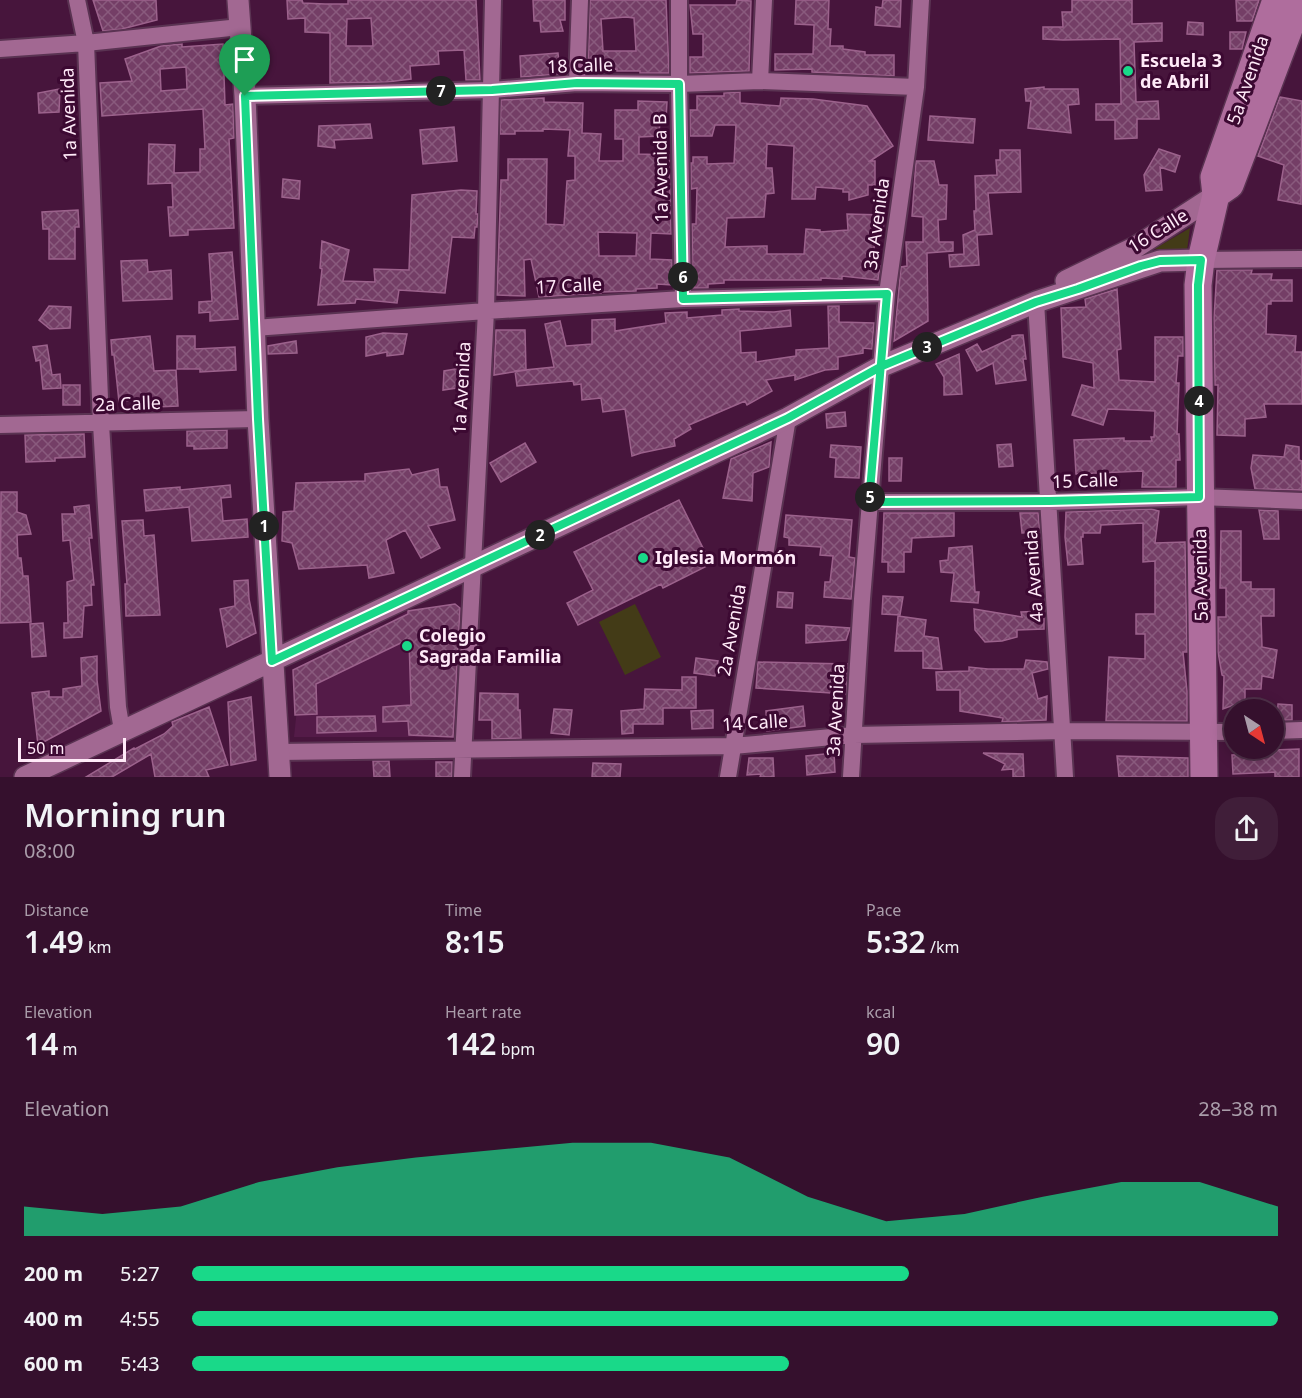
<!DOCTYPE html>
<meta charset="utf-8">
<style>
:root{--surface:#35102d;--page:#401e39;--text:#f1f3f6;--muted:#aa9daa;--line:#4f3049;--accent:#19d989}
body{margin:0;font-family:"Noto Sans",sans-serif;background:var(--page);color:var(--text);height:100vh;display:flex;flex-direction:column;font-size:22px;white-space:nowrap}
*{box-sizing:border-box;margin:0}
p{font-size:20px;color:var(--muted)}
.icon{flex:none;width:33px;height:33px;fill:none;stroke:currentColor;stroke-width:2;stroke-linecap:round;stroke-linejoin:round}
.map{position:relative;height:777px;overflow:hidden}
.panel{display:flex;flex-direction:column;background:var(--surface);flex:1}
.panel>*{flex:none}
.needle{width:39px;rotate:144deg}
.fabs{position:absolute;left:1224px;top:699px;display:grid;gap:12px}
.fabs a{display:grid;place-items:center;width:60px;height:60px;border-radius:50%;background:var(--surface);box-shadow:0 3px 15px #0003,0 0 0 2px var(--line);font-size:30px}
.scale{position:absolute;left:18px;bottom:15px;width:108px;box-sizing:border-box;padding-left:6px;border:3px solid #ffeaf8;border-top:0;font-size:16px;line-height:21px;white-space:nowrap;color:#ffeaf8;-webkit-text-stroke:4px #3c0932;paint-order:stroke}
.pin{position:absolute;display:grid;place-items:center;width:51px;height:51px;color:#fff;margin:-62px -26px;border-radius:50% 50% 50% 0;rotate:-45deg;box-shadow:0 0 6px #0007}
.pin .icon{rotate:45deg}
.km{position:absolute;width:30px;height:30px;margin:-15px;border-radius:50%;background:#222;color:#fff;font-size:16px;line-height:30px;text-align:center}
.round{display:grid;place-items:center;flex:none;width:63px;height:63px;border-radius:24px;background:var(--page)}
.summary{display:flex;align-items:center;justify-content:space-between;height:102px;padding:0 24px}
h1{font-size:33px;font-weight:600;line-height:45px}
.stats{display:grid;grid-template-columns:repeat(3,1fr);gap:9px;height:102px;padding:6px 24px}
.stats div{display:grid;align-content:center}
.stats b{font-size:30px;font-weight:600}
.stats small{font-size:16px;font-weight:400}
.stats p{font-size:16px}
.chart{height:168px;padding:12px 24px}
.chart p{display:flex;justify-content:space-between}
.chart svg{width:100%;height:108px;margin-top:6px;fill:var(--accent);opacity:.7}
ul{padding:0 24px;list-style:none;font-size:20px}
li{display:grid;grid-template-columns:96px 72px 1fr;align-items:center;height:45px}
li i{height:15px;border-radius:8px;background:var(--accent)}
.map>svg:first-child{display:block}
.built{fill:#541b48}
.park{fill:#433b17}
.building{fill:url(#building-cross-hatch);stroke:#9c628c;stroke-width:1.5;fill-rule:evenodd}
.lines{fill:none;stroke-linecap:round;stroke-linejoin:round}
.minor-casing{stroke:#5a3352;stroke-width:20}
.tertiary-casing{stroke:#5a3352;stroke-width:24}
.primary-casing{stroke:#5a3352;stroke-width:30}
.minor{stroke:#a26892;stroke-width:16}
.tertiary{stroke:#a26892;stroke-width:21}
.primary{stroke:#af6d9d;stroke-width:27}
.route-casing{stroke:#fff;stroke-width:12}
.route{stroke:#19d989;stroke-width:8}
.poi-dot{fill:#19d989;stroke:#3c0932;stroke-width:2}
.labels{text-anchor:middle;stroke-width:6;stroke-linejoin:round;paint-order:stroke}
.poi-label{font-size:18px;font-weight:bold;fill:#ffeaf8;stroke:#3c0932;text-anchor:start}
.street-label{font-size:18px;fill:#ffeaf8;stroke:#3c0932}
</style>
<div class="map">
<svg width="1302" height="777" viewBox="0 0 1302 777">
<defs>
<pattern id="building-cross-hatch" width="8" height="8" patternUnits="userSpaceOnUse" patternTransform="scale(1.5)"><rect width="8" height="8" fill="#743e66"/><path d="M0 0l8 8M0 8l8-8" fill="none" stroke="#895a7d"/></pattern>
</defs>
<rect width="100%" height="100%" fill="#47153c"/>
<path class="built" d="M455,604L465,612L453,737H294L300,680L407,611Z"/>
<path class="park" d="M1190,228L1187,251L1154,249Z
M635,604L661,657L625,675L599,622Z"/>
<path class="building" d="M93,0H156L157,20L122,29L103,31Z
M287,0H302L303,3L325,4H348V0H476L480,80H466L464,50L438,51L439,64L410,66L411,79L387,82L330,83V33L305,32V18L288,19ZM371,18L373,46H346L347,19Z
M533,0H565V20H560L563,31L541,32L540,21H534Z
M590,0H666L669,73H640V71H617V69L588,70ZM626,17L634,18L636,51H603L601,19Z
M737,0L751,1L749,71L690,73V57H703V34H693L690,5H736Z
M796,0H829L828,29H831L830,46H843V49L865,52V55H894V76L812,72V69L775,70V54H813L814,25L795,24Z
M883,0H901L900,27L875,25L876,7L882,8Z
M1072,0H1132V24L1162,23V41L1134,42L1136,102L1158,101L1159,119H1137V138L1115,139V120H1096V104H1121L1120,39L1063,40L1043,39V27H1063L1062,12H1072Z
M1236,0H1259L1252,21H1237Z
M1188,22L1203,23V35L1187,34Z
M1230,32H1246L1242,49H1230Z
M182,44V47L223,44L225,105L233,104L234,138L229,139L234,228L188,230V235L170,236L168,207H173L172,183L148,184L149,144L175,145L174,173L200,172V149H205L203,109L102,116L100,83L132,81L125,59L161,46ZM186,67L187,89L161,91L160,69Z
M558,53L560,74L521,77L520,56Z
M1044,87V89H1078L1079,104L1068,105L1071,133L1028,128L1031,101H1026L1025,89Z
M60,89L59,112L39,113L38,93Z
M740,92V103L780,106L781,98L813,99L867,106L893,146L870,161H875V185H868V195L849,200V192H843V189L816,187L815,199H792L794,146L767,144L766,168H772L774,193L766,194L764,217L727,218L725,247L767,246V254H804L806,229L820,230V232L848,230L847,214L884,215L883,235L875,234L873,265L880,266L878,280L842,276V279L821,278V280H724V283L708,284V288H693L692,224H696L697,188L691,189V163H693V157H707V164L734,163L736,125H715L712,136H690V110H697V96H724V93Z
M1280,97L1302,101L1301,204L1278,200L1284,165L1258,156Z
M544,98V102L583,103L582,133L601,134L599,161H623V139H615V110H638V101L667,102L666,119H660L659,136L639,137V154L669,155L671,234L651,233L650,259L672,260V285L657,284V288L636,289V291L601,292V293L539,297L531,259L524,260L525,296L497,295L501,180H508V159H547L546,224L564,225L567,181L575,180V156H568L570,130L543,129V131H515V134H500L501,100ZM598,232L637,233L636,256H599Z
M930,116L975,119L973,143L928,140Z
M370,124L372,138L334,140L335,148L318,146L319,126Z
M454,127L457,161L423,164L420,130Z
M1159,149L1180,156L1175,172L1160,167L1162,190L1146,191L1144,175Z
M1000,150H1020L1021,192L988,193L992,234L977,235L979,265L950,267L949,255L964,254L963,235L975,230L974,211H976L975,176L997,175L996,160H1000Z
M916,161H934L939,185H947L946,219L938,220L939,242H953V251L927,253L928,321L894,341L901,267L907,266L906,242H923V217L912,216Z
M283,179L300,181L299,199L282,197Z
M461,190L477,191L476,214H478L477,227H475L474,238L452,237L445,293L399,290L397,303L356,299L355,303L318,305L322,269L320,268L322,241L349,250L343,281L375,282L374,269L409,270L412,195Z
M78,210L79,227H75V259H49V229H43L42,212Z
M232,252L238,319L210,321V312L199,313V302L212,301L209,254Z
M147,260L148,272L171,270L172,299L123,301L121,261Z
M1217,270H1252L1251,274H1272L1271,280H1292V301H1271V304H1267L1266,334L1296,336L1295,352H1302V404H1264L1266,417L1245,419V436L1217,435L1218,385H1215L1214,318Z
M1117,289L1121,349L1117,350L1119,380L1155,382V337H1183V356H1178L1176,383H1179L1177,434H1179L1180,460H1176V487H1142L1143,471L1076,474L1074,440L1124,438V441H1152L1151,437H1154L1155,411L1108,409L1103,425L1072,415L1082,385L1094,388L1093,363L1063,357L1061,308L1086,307L1085,299Z
M49,306L71,307L70,328L50,329L39,320Z
M828,306H839V322L874,323L872,349L863,348V353L838,357V369L825,370L795,380V375L766,380L772,391L747,405L745,401L689,425L691,429L674,439L675,446L641,453L632,456L625,409L603,412L601,398L582,400L581,384L574,385L573,381L517,386L515,371L554,367L545,324L560,321L566,346L592,344V320L615,319V331L666,323L665,313L687,312V318L722,315V310L739,309V311L774,312L790,310L791,326L740,331L741,353L756,352V362L796,356V350L829,348Z
M496,330H525L526,370L494,375Z
M383,333L407,334L403,354L387,356V352L366,356V337Z
M1018,335H1023L1026,359H1023L1026,380L996,384L993,363L977,371L966,350L977,344L982,352L1012,338V336Z
M150,336L154,371L176,370L178,406L156,407L155,398L119,402L114,355H112L111,340Z
M177,336H195V349L235,347L236,370L200,372V369H177Z
M296,341L297,353L268,354V346Z
M47,345L52,375L60,374L61,388L43,389L40,360L36,361L33,347Z
M959,354L962,394L944,395V377L936,364Z
M467,367L470,386L443,390L444,371Z
M63,385H80V405H63Z
M845,412L846,426L827,428L826,414Z
M227,430V448L194,449V446H187V431Z
M84,434L85,457L55,458V461L26,462L25,435Z
M771,442L769,467L753,473L752,501L723,498L731,459Z
M525,443L536,462L501,482L490,463Z
M1011,444L1013,466L999,467L997,445Z
M831,445L861,447L859,478L835,477L836,458L830,457Z
M1286,445L1299,447V460L1302,461V490L1255,489L1251,468L1253,455L1284,457Z
M889,458H902L901,481H889Z
M409,469L412,475L438,469L440,487H447L455,520L428,526L440,548L421,558L405,530L386,540L394,573L369,578L367,565L299,569L292,543L282,541L283,512L294,511L296,483L365,481V474Z
M230,485L231,497L221,498L223,521L247,519L248,537L192,541L189,507L146,511L144,490L180,487V490Z
M1,492H17V512L26,515L31,534L17,535L18,558H21L23,576H28L31,622L0,623Z
M679,500L711,564L663,588L661,584L578,625L567,603L593,590L574,552Z
M89,505L92,538H89L94,585H91L92,605L84,606L82,637L64,638V623H68L67,582L74,580L70,540L63,541L62,514H75L74,507Z
M1151,509L1159,511L1155,543L1185,542L1187,652H1183L1187,691V721H1106L1109,657L1145,659V634H1136V614H1155V561L1143,562V523L1101,525L1100,533H1083V537H1081L1083,564L1068,565L1065,537L1066,512Z
M1259,510L1278,511L1279,539H1264Z
M884,513H954V536L912,538L911,552H904V572H888V562H882Z
M1020,513H1038L1040,532L1022,533Z
M786,515L852,520L849,557L855,558L851,599L824,597L825,582H830L833,556L820,555L821,547L789,545V538L784,537Z
M143,520L144,536L154,535L160,615L126,616L125,584H127L122,521Z
M1221,531H1241V582H1251V589H1274V616H1261L1262,647L1277,650L1273,678L1262,676L1261,689H1245V701L1223,709L1224,676L1222,675L1218,652V617H1226V588H1220Z
M972,546L975,592H979L978,603L951,601L954,573L941,572L940,561L948,560L949,548Z
M248,580L249,599L256,633L227,647L220,609L235,606L234,581Z
M778,592L793,593L792,608L777,607Z
M883,596L903,597L900,615L882,614Z
M455,604L460,608L453,737L409,735L408,721L383,722V707L411,705L409,639L316,684L317,714L295,715L293,670L408,614V611Z
M974,609L1022,617L1021,612L1044,611V629L1017,630V637L1002,641L985,642L975,630Z
M898,616L926,620L924,636L938,638L942,669L923,668V651H895Z
M43,623L46,656L32,657L30,624Z
M806,625L850,628L846,640L806,643Z
M97,656V680L101,711L38,745L32,693L49,691V697H63V689L82,686L81,658Z
M696,658L718,661L715,676L694,673Z
M1026,660L1047,662L1048,669L1032,673L1038,699L1047,696L1046,720L1002,722L1003,718L960,711V690H937L936,672L969,671V667L988,669H1024Z
M758,662L847,664L846,694L756,688Z
M682,677H696V708H663V724H633V733L622,734L621,711L644,709L645,689L682,690Z
M480,693L518,694V710H520L521,738L492,739V720H479Z
M251,697L256,760L231,765L228,702Z
M1278,704L1292,705V720H1277Z
M803,706L805,726L767,731L766,711Z
M209,707L228,765L206,770L209,777H155L151,754L112,777H86L134,748L135,749L164,734L173,726L172,722Z
M554,709L572,710L569,735L551,733Z
M713,710V728L692,729L691,711Z
M375,716L376,731L317,733V717Z
M1299,749V777H1275V772L1233,774L1232,755L1274,753V750Z
M834,753L835,772L807,775L806,756Z
M983,753L1023,754L1024,777H1013V769L1002,770L1005,764Z
M1117,756L1188,758V777H1119Z
M749,758H773L774,777H760L761,774L747,775Z
M373,761H389L390,777H374Z
M436,762H452V777H436Z
M593,763L621,764L620,777H592Z"/>
<g class="lines">
<g class="minor-casing">
<path id="minor" d="M77,0L86,43L101,424L118,707L122,730
M679,0V84L683,299
M0,49L86,43L240,27
M760,81L764,0
M577,83L580,0
M245,96L492,90L577,83L679,84L760,81L916,87
M1201,260L1302,259
M1036,302L1065,777
M254,328L486,311L683,299L887,294
M0,425L258,419
M869,502H1049L1199,497L1302,501
M1274,731L1302,730
M278,752L733,746L854,735L1064,731L1234,732
M462,777L486,311L493,0
M728,777L788,418
M851,777L862,599L887,294L916,87L921,0"/>
</g>
<g class="tertiary-casing">
<path id="tertiary" d="M238,0L245,96L258,419L280,777
M1066,281L1136,247L1216,195
M25,777L788,418L882,366L1036,302L1160,261L1201,260"/>
</g>
<g class="primary-casing">
<path id="primary" d="M1217,194L1230,185L1300,0
M1204,777L1198,285L1201,260L1216,195L1214,177L1276,0"/>
</g>
<use href="#minor" class="minor"/>
<use href="#tertiary" class="tertiary"/>
<use href="#primary" class="primary"/>
</g>
<g class="lines">
<g class="route-casing">
<path id="route" d="M245,96L258,419L272,661L788,418L882,366L1036,302L1078,289L1141,266L1160,261L1201,260L1198,285L1199,497L1049,501L869,502L887,294L683,299L679,84L577,83L492,90L245,96"/>
</g>
<use href="#route" class="route"/>
</g>
<g class="poi-dot">
<circle cx="1128" cy="71" r="6"/>
<circle cx="643" cy="558" r="6"/>
<circle cx="407" cy="646" r="6"/>
</g>
<g class="labels">
<g class="poi-label">
<text x="1140" y="67">Escuela 3<tspan x="1140" dy="21">de Abril</tspan></text>
<text x="655" y="564">Iglesia Mormón</text>
<text x="419" y="642">Colegio<tspan x="419" dy="21">Sagrada Familia</tspan></text>
</g>
<g class="street-label">
<text transform="translate(580 66) rotate(-2)" y="6">18 Calle</text>
<text transform="translate(1248 80) rotate(-71)" y="6">5a Avenida</text>
<text transform="translate(69 114) rotate(-92)" y="6">1a Avenida</text>
<text transform="translate(661 168) rotate(-91)" y="6">1a Avenida B</text>
<text transform="translate(877 224) rotate(-82)" y="6">3a Avenida</text>
<text transform="translate(1158 231) rotate(-32)" y="6">16 Calle</text>
<text transform="translate(569 286) rotate(-3)" y="6">17 Calle</text>
<text transform="translate(462 388) rotate(-87)" y="6">1a Avenida</text>
<text transform="translate(128 404) rotate(-2)" y="6">2a Calle</text>
<text transform="translate(1085 481) rotate(-2)" y="6">15 Calle</text>
<text transform="translate(1201 575) rotate(-91)" y="6">5a Avenida</text>
<text transform="translate(1034 576) rotate(-94)" y="6">4a Avenida</text>
<text transform="translate(732 630) rotate(-80)" y="6">2a Avenida</text>
<text transform="translate(836 710) rotate(-87)" y="6">3a Avenida</text>
<text transform="translate(755 723) rotate(-4)" y="6">14 Calle</text>
</g>
</g>
</svg>
<div class="fabs">
<a><svg class="needle" viewBox="-14 -14 28 28"><path d="M0-13l5 13h-10z" fill="#e53935"/><path d="M0 13l5-13h-10z" fill="#aa9daa"/></svg></a>
</div>
<div class="scale">50 m</div>
<div class="pin" style="left:245px;top:96px;background:#1e9e55"><svg class="icon" aria-label="arrive" viewBox="0 0 24 24"><path d="M6 21V4h12l-3 4 3 4H6"/></svg></div>
<b class="km" style="left:264px;top:526px">1</b>
<b class="km" style="left:540px;top:535px">2</b>
<b class="km" style="left:927px;top:347px">3</b>
<b class="km" style="left:1199px;top:401px">4</b>
<b class="km" style="left:870px;top:497px">5</b>
<b class="km" style="left:683px;top:277px">6</b>
<b class="km" style="left:441px;top:91px">7</b>
</div>
<section class="panel">
<div class="summary"><div><h1>Morning run</h1><p>08:00</p></div><a class="round"><svg class="icon" aria-label="share" viewBox="0 0 24 24"><path d="M12 15V3M7 8l5-5 5 5M5 13v7h14v-7"/></svg></a></div>
<div class="stats">
<div><p>Distance</p><b>1.49<small> km</small></b></div>
<div><p>Time</p><b>8:15</b></div>
<div><p>Pace</p><b>5:32<small> /km</small></b></div>
</div>
<div class="stats">
<div><p>Elevation</p><b>14<small> m</small></b></div>
<div><p>Heart rate</p><b>142<small> bpm</small></b></div>
<div><p>kcal</p><b>90</b></div>
</div>
<div class="chart"><p><span>Elevation</span>28–38 m</p>
<svg viewBox="0 0 160 44" preserveAspectRatio="none"><path d="M0 44V32L10 35L20 32L30 22L40 16L50 12L60 9L70 6L80 6L90 12L100 28L110 38L120 35L130 28L140 22L150 22L160 32V44z"/></svg>
</div>
<ul>
<li><b>200 m</b>5:27<i style="width:66%"></i></li>
<li><b>400 m</b>4:55<i style="width:100%"></i></li>
<li><b>600 m</b>5:43<i style="width:55%"></i></li>
</ul>
</section>
